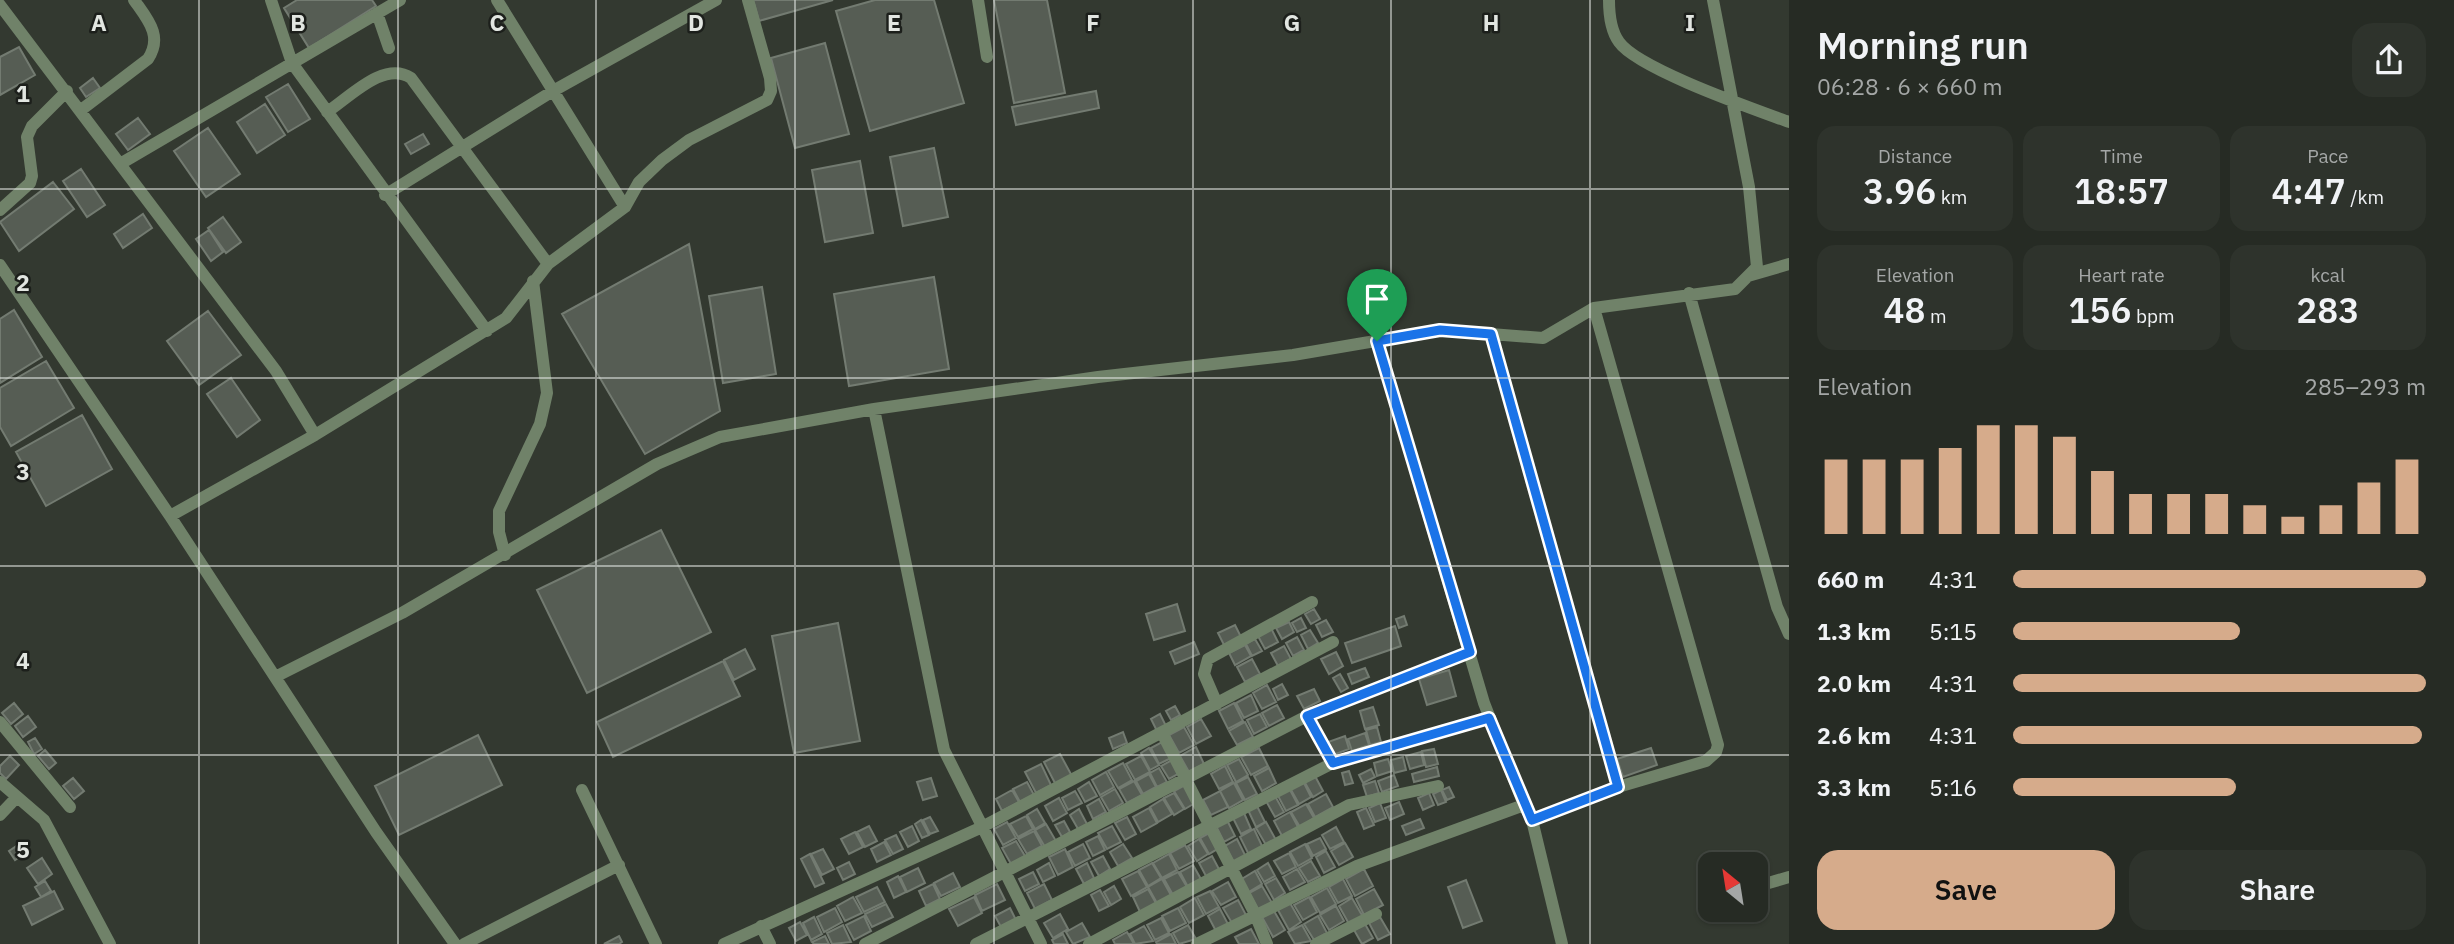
<!DOCTYPE html>
<meta charset="utf-8">
<style>
:root{--surface:#262b24;--page:#2e332c;--text:#f1f3f6;--muted:#a4a7a6;--line:#424741;--accent:#d6ab8b}
body{margin:0;font-family:"IBM Plex Sans",sans-serif;background:var(--page);color:var(--text);height:100vh;display:flex;flex-direction:column;font-size:26px;white-space:nowrap}
*{box-sizing:border-box;margin:0}
p{font-size:23px;color:var(--muted)}
.icon{flex:none;width:38px;height:38px;fill:none;stroke:currentColor;stroke-width:2;stroke-linecap:round;stroke-linejoin:round}
.map{position:relative;flex:1;overflow:hidden}
.details{display:flex;flex-direction:column;background:var(--surface);width:665px}
.details>*{flex:none}
.needle{width:46px;rotate:330deg}
.controls{position:absolute;left:1698px;top:852px;display:grid;gap:14px}
.controls a{display:grid;place-items:center;width:70px;height:70px;border-radius:14px;background:var(--surface);box-shadow:0 2px 5px #0004,0 0 0 2px var(--line);font-size:35px}
.pin{position:absolute;display:grid;place-items:center;width:60px;height:60px;color:#fff;margin:-72px -30px;border-radius:50% 50% 50% 0;rotate:-45deg;box-shadow:0 0 7px #0007}
.pin .icon{rotate:45deg}
.round{display:grid;place-items:center;flex:none;width:74px;height:74px;border-radius:21px;background:var(--page)}
.summary{display:flex;align-items:center;justify-content:space-between;height:119px;padding:0 28px}
h1{font-size:38px;font-weight:600;line-height:52px}
.stats{display:grid;grid-template-columns:repeat(3,1fr);gap:10px;height:119px;padding:7px 28px}
.stats div{display:grid;align-content:center;border-radius:18px;background:var(--page);text-align:center}
.stats b{font-size:35px;font-weight:600}
.stats small{font-size:19px;font-weight:400}
.stats p{font-size:19px}
.chart{height:196px;padding:14px 28px}
.chart p{display:flex;justify-content:space-between}
.chart svg{width:100%;height:126px;margin-top:7px;stroke:var(--accent);stroke-width:6}
.primary-button{display:flex;gap:14px;margin-top:auto;padding:14px 28px}
.primary-button a{flex:1;height:80px;border-radius:21px;background:var(--accent);color:#111;font-size:28px;font-weight:600;line-height:80px;text-align:center}
.primary-button a+a{background:var(--page);color:var(--text)}
ul{padding:0 28px;list-style:none;font-size:23px}
li{display:grid;grid-template-columns:112px 84px 1fr;align-items:center;height:52px}
li i{height:18px;border-radius:9px;background:var(--accent)}
main{display:flex;flex:1;min-height:0}
.map>svg:first-child{display:block}
.building{fill:#565d54;stroke:#737b71;stroke-width:2}
.lines{fill:none;stroke-linecap:round;stroke-linejoin:round}
.street{stroke:#708269;stroke-width:12}
.route-casing{stroke:#fff;stroke-width:14}
.route{stroke:#1a73e8;stroke-width:9}
.grid{fill:none;stroke:#e2e6e1;stroke-width:2;stroke-opacity:0.55}
.grid-label{font-size:23px;text-anchor:middle;font-weight:bold;fill:#e2e6e1;stroke:#1c1f1b;stroke-width:5;stroke-linejoin:round;paint-order:stroke}
</style>
<main>
<div class="map">
<svg width="1789" height="944" viewBox="0 0 1789 944">
<rect width="100%" height="100%" fill="#333930"/>
<path class="building" d="M297,0H372L376,6L309,48L284,8Z
M753,0H833L759,21Z
M875,0H934L964,103L870,131L836,11Z
M994,0H1047L1065,93L1014,103Z
M825,43L849,134L795,148L771,58Z
M19,47L35,75L0,95V57Z
M93,78L100,88L86,97L80,88Z
M288,84L310,119L288,132L266,97Z
M1096,91L1099,108L1016,125L1012,107Z
M265,104L285,135L257,153L237,122Z
M138,118L150,134L128,150L116,134Z
M208,128L240,174L206,197L174,151Z
M423,134L429,144L411,154L405,144Z
M934,148L948,217L903,226L890,157Z
M860,161L873,233L825,242L812,170Z
M81,169L105,205L87,217L63,181Z
M53,182L74,209L19,251L0,222Z
M143,214L152,228L123,248L114,234Z
M223,217L241,242L226,253L208,228Z
M209,230L223,252L211,261L196,239Z
M689,244L720,411L645,454L562,314Z
M934,277L949,369L849,386L834,294Z
M762,287L776,374L723,383L709,296Z
M14,310L42,357L0,383V319Z
M208,311L241,355L199,385L167,341Z
M46,361L74,408L11,446L0,427V388Z
M231,378L260,420L237,437L207,394Z
M82,415L112,469L46,506L16,452Z
M661,530L711,632L587,693L537,590Z
M1177,604L1185,631L1154,640L1146,614Z
M1314,609L1320,619L1311,624L1305,614Z
M1404,616L1407,625L1399,628L1396,619Z
M1301,618L1306,628L1297,632L1292,623Z
M1326,620L1333,632L1322,637L1316,625Z
M1289,622L1294,632L1282,639L1276,628Z
M838,623L860,741L794,753L772,636Z
M1235,625L1241,637L1224,645L1218,633Z
M1395,626L1401,646L1352,663L1345,643Z
M1271,628L1278,642L1265,649L1258,636Z
M1310,630L1318,643L1308,649L1301,635Z
M1297,637L1304,650L1293,656L1286,643Z
M1255,639L1262,651L1252,656L1246,644Z
M1194,642L1199,654L1175,664L1170,652Z
M1245,645L1251,656L1235,665L1229,653Z
M1284,646L1291,659L1278,666L1271,653Z
M745,649L755,669L734,680L724,660Z
M1336,652L1343,666L1329,674L1321,659Z
M1252,659L1260,674L1245,682L1237,667Z
M723,661L740,696L613,757L597,722Z
M1365,668L1369,677L1352,684L1348,674Z
M1449,670L1456,696L1427,705L1419,679Z
M1340,674L1348,688L1341,692L1333,678Z
M1282,684L1288,695L1278,700L1273,689Z
M1267,685L1276,702L1262,709L1253,693Z
M1314,689L1320,701L1304,709L1297,696Z
M1251,695L1258,711L1244,718L1236,703Z
M14,703L23,714L11,724L2,713Z
M1234,703L1243,721L1228,729L1219,711Z
M1277,705L1284,718L1269,726L1262,713Z
M1175,706L1180,715L1171,720L1166,711Z
M1373,707L1379,725L1365,729L1360,711Z
M1160,714L1166,726L1157,731L1151,719Z
M1260,714L1267,727L1254,734L1247,720Z
M28,716L36,727L23,737L15,726Z
M1201,719L1211,736L1196,744L1187,727Z
M1245,722L1253,737L1237,745L1229,731Z
M1184,727L1194,745L1179,753L1169,735Z
M1377,727L1381,742L1370,745L1366,730Z
M1123,732L1127,743L1113,749L1109,738Z
M1365,733L1369,745L1352,751L1348,739Z
M478,735L502,785L399,835L375,786Z
M1345,736L1349,749L1333,755L1328,742Z
M35,738L42,749L34,754L28,742Z
M1162,742L1171,758L1159,764L1151,748Z
M1196,747L1204,764L1189,772L1180,756Z
M1149,748L1159,765L1150,770L1141,753Z
M1259,748L1268,766L1251,775L1241,757Z
M1651,748L1657,765L1623,777L1617,759Z
M1434,749L1438,764L1426,767L1422,751Z
M45,750L56,763L49,769L38,756Z
M1421,752L1424,765L1410,769L1406,756Z
M1060,754L1072,776L1056,785L1044,762Z
M10,756L19,765L6,779L0,773V766Z
M1141,756L1150,772L1135,780L1126,764Z
M1403,757L1406,770L1394,773L1391,760Z
M1239,759L1248,775L1236,782L1227,765Z
M1388,759L1392,771L1377,776L1374,763Z
M1172,760L1180,773L1169,779L1161,766Z
M1123,763L1132,780L1118,788L1108,771Z
M1041,764L1051,785L1036,793L1025,772Z
M1225,766L1233,782L1219,789L1211,774Z
M1437,767L1439,776L1414,782L1412,774Z
M1159,768L1167,782L1157,787L1150,773Z
M1269,768L1276,783L1262,791L1254,776Z
M1371,769L1375,777L1363,783L1359,775Z
M1349,771L1353,783L1345,785L1342,773Z
M1106,772L1114,787L1100,795L1092,780Z
M1149,774L1156,787L1143,794L1136,781Z
M1394,775L1398,786L1382,792L1378,781Z
M1315,776L1323,791L1313,797L1304,781Z
M1248,777L1257,794L1245,800L1236,783Z
M73,778L84,791L74,799L63,786Z
M931,778L937,796L923,800L917,782Z
M1134,781L1142,795L1127,803L1119,789Z
M1303,781L1311,797L1299,804L1290,788Z
M1375,781L1379,793L1367,797L1363,785Z
M1027,782L1034,795L1020,802L1013,789Z
M1089,782L1097,796L1085,802L1078,789Z
M1234,783L1243,800L1229,808L1220,791Z
M1185,785L1195,803L1185,809L1174,791Z
M1449,787L1454,797L1447,800L1442,790Z
M1289,788L1298,805L1286,811L1277,794Z
M1115,789L1123,803L1109,811L1101,797Z
M1012,790L1019,802L1002,811L996,799Z
M1441,790L1446,802L1438,805L1433,794Z
M1075,791L1082,803L1068,810L1062,798Z
M1220,791L1228,807L1211,815L1203,800Z
M1174,793L1184,809L1174,815L1164,798Z
M1429,793L1434,805L1423,810L1418,798Z
M1326,794L1333,807L1315,817L1308,804Z
M1275,796L1284,812L1275,817L1266,801Z
M1059,798L1067,813L1053,821L1045,806Z
M1099,799L1106,812L1093,819L1087,806Z
M1163,799L1172,814L1158,822L1150,807Z
M1399,802L1404,814L1390,820L1385,808Z
M1380,803L1386,818L1375,822L1369,808Z
M1306,804L1314,818L1300,827L1291,812Z
M1257,806L1265,822L1256,827L1248,810Z
M1149,808L1157,823L1141,832L1133,817Z
M1366,808L1374,825L1364,829L1357,812Z
M1037,809L1045,823L1035,829L1027,815Z
M1079,809L1087,824L1078,829L1070,815Z
M1290,812L1298,827L1282,836L1274,821Z
M1244,813L1251,829L1241,834L1233,818Z
M1026,816L1033,829L1018,837L1010,824Z
M930,817L938,831L930,834L923,820Z
M1127,817L1136,834L1125,840L1115,823Z
M1420,819L1424,828L1406,835L1402,826Z
M921,820L929,835L922,838L915,824Z
M1227,820L1235,836L1224,842L1216,826Z
M1064,821L1070,832L1062,837L1055,825Z
M1007,822L1016,838L1003,845L994,829Z
M1266,822L1276,840L1266,845L1256,828Z
M1046,824L1056,841L1045,847L1035,830Z
M869,826L877,841L865,847L857,832Z
M912,826L919,841L908,847L900,832Z
M1112,826L1121,842L1107,849L1098,833Z
M1336,827L1344,842L1330,849L1322,835Z
M1254,829L1263,848L1249,855L1240,837Z
M1034,831L1042,846L1027,854L1018,839Z
M855,832L863,847L849,854L841,839Z
M1211,832L1219,848L1209,854L1200,838Z
M896,835L903,849L893,854L885,840Z
M1098,836L1105,850L1093,856L1086,842Z
M1320,838L1326,849L1313,856L1307,844Z
M1199,839L1208,854L1197,861L1188,846Z
M1237,839L1246,857L1234,863L1225,846Z
M1016,841L1025,856L1011,864L1002,848Z
M884,842L891,855L877,862L871,849Z
M21,843L27,852L15,860L9,851Z
M1345,843L1353,857L1339,865L1331,851Z
M1083,844L1090,858L1075,866L1068,852Z
M1123,844L1132,858L1118,866L1110,852Z
M1305,844L1312,858L1298,866L1290,852Z
M1185,845L1194,861L1179,869L1170,853Z
M823,849L834,869L822,875L811,854Z
M1065,849L1073,867L1058,875L1049,857Z
M1326,851L1335,867L1324,873L1316,857Z
M1289,853L1296,867L1282,874L1274,861Z
M810,854L824,883L815,887L801,859Z
M1169,854L1177,870L1162,878L1153,863Z
M1103,856L1110,869L1099,876L1091,862Z
M1212,856L1220,871L1207,878L1199,863Z
M42,858L52,874L38,884L27,868Z
M1311,861L1320,876L1308,882L1299,868Z
M849,862L855,874L843,880L837,868Z
M1049,863L1055,876L1043,882L1037,870Z
M1087,863L1094,878L1084,884L1076,869Z
M1152,863L1161,878L1148,886L1139,870Z
M1268,863L1275,876L1264,882L1257,870Z
M1193,865L1202,881L1189,889L1180,872Z
M918,868L925,883L907,892L900,877Z
M1297,869L1305,882L1290,890L1283,877Z
M1364,869L1373,886L1355,896L1346,879Z
M1138,871L1147,887L1131,896L1122,879Z
M1255,871L1262,884L1247,893L1240,880Z
M1033,872L1039,884L1025,891L1019,879Z
M1178,872L1187,887L1173,895L1164,879Z
M953,873L960,887L941,896L934,883Z
M898,876L906,892L894,898L887,882Z
M1276,878L1285,893L1274,900L1265,884Z
M1162,879L1172,897L1158,905L1148,887Z
M1343,879L1352,896L1338,903L1329,887Z
M1466,880L1482,921L1463,928L1448,887Z
M45,881L51,891L41,897L35,887Z
M1228,882L1236,897L1221,905L1212,891Z
M933,884L940,899L926,906L919,891Z
M997,884L1005,900L982,911L975,895Z
M1044,884L1052,900L1035,909L1027,893Z
M1114,886L1121,899L1111,905L1104,892Z
M1262,886L1272,903L1259,911L1249,893Z
M877,887L885,902L864,912L856,897Z
M1327,888L1336,904L1320,913L1311,897Z
M1148,889L1157,905L1141,914L1133,897Z
M1374,889L1383,905L1364,915L1356,899Z
M1100,890L1109,906L1099,911L1091,895Z
M54,891L63,909L32,925L23,906Z
M1210,891L1219,907L1206,914L1197,897Z
M853,897L862,913L845,921L837,906Z
M974,897L982,913L958,926L949,909Z
M1309,897L1317,912L1303,920L1294,905Z
M1195,898L1204,915L1189,923L1180,907Z
M1352,898L1363,917L1349,924L1339,906Z
M1238,900L1246,915L1232,923L1223,908Z
M1290,903L1301,922L1289,930L1278,910Z
M886,904L893,917L872,927L865,914Z
M1336,906L1344,921L1329,930L1320,915Z
M835,908L842,922L824,932L817,917Z
M1010,908L1016,920L1001,927L995,916Z
M1178,908L1186,923L1170,931L1162,916Z
M1220,909L1229,926L1217,933L1208,916Z
M1274,911L1285,930L1273,937L1262,917Z
M1060,914L1068,929L1053,938L1044,923Z
M864,916L871,931L854,940L846,925Z
M1318,916L1327,933L1314,940L1304,924Z
M814,917L822,934L811,940L803,923Z
M1380,917L1390,934L1378,940L1369,923Z
M1161,918L1169,933L1155,940L1147,925Z
M800,922L807,935L796,941L789,928Z
M1082,923L1090,937L1073,944L1066,932Z
M1365,924L1373,938L1362,944L1354,930Z
M843,925L851,942L832,944L827,933Z
M1188,925L1196,939L1179,944L1173,933Z
M1302,925L1311,941L1295,944L1288,932Z
M1144,926L1153,941L1135,944L1130,934Z
M1251,929L1259,944H1239L1235,937Z
M1127,932L1134,944H1115L1113,940Z
M1063,934L1068,944H1054L1052,940Z
M1171,934L1176,944H1157L1156,942Z
M619,936L622,942L619,944H604Z
M825,936L829,944H814L812,942Z"/>
<g class="lines">
<path class="street" d="M271,0L292,63L487,331
M497,0L625,207
M978,0L987,57
M1609,0C1609,13 1611,31 1619,42C1638,69 1754,109 1789,122
M0,5L276,371L315,435
M377,13L389,48
M81,110L148,59C163,36 148,20 134,0
M327,112C350,97 384,60 411,78L548,264
M120,164L400,0
M385,195L553,91L716,0
M0,210L30,183L32,176L27,137L32,126L67,91
M0,265L170,516L376,832L455,944
M1748,276L1789,264
M1689,293L1777,607L1789,634
M1491,334L1618,787
M1377,341L1484,703L1524,805
M874,409L944,750L1041,944
M170,516L315,435L506,318L548,264L625,207L639,182L662,160L689,140L767,100L771,91L770,78L748,0
M505,555L499,532V511L540,424L547,393L533,281
M275,677L402,613L657,464L720,437L874,409L1098,377L1293,355L1440,330L1543,338L1594,308L1735,289L1757,267L1749,187L1713,0
M1217,704L1204,674L1208,659L1312,602
M1307,716L1333,763
M0,722L70,807
M1163,735L1255,914L1267,944
M0,782L44,820L110,944
M582,790L656,944
M0,815L16,798
M1532,820L1618,787L1706,761L1716,752L1718,745L1594,308
M1765,884L1789,877
M761,926L770,944
M464,944L619,865
M724,944L980,828L1333,642
M865,944L1307,716L1470,652
M976,944L1333,763L1489,718
M1089,944L1349,805L1438,786
M1197,944L1357,866L1524,805L1532,820L1562,944
M1316,944L1376,914"/>
</g>
<g class="lines">
<g class="route-casing">
<path id="route" d="M1440,330L1491,334L1618,787L1532,820L1489,718L1333,763L1307,716L1470,652L1377,341Z"/>
</g>
<use href="#route" class="route"/>
</g>
<path class="grid" d="M199,0V944M398,0V944M596,0V944M795,0V944M994,0V944M1193,0V944M1391,0V944M1590,0V944M0,189H1789M0,378H1789M0,566H1789M0,755H1789"/>
<g class="grid-label">
<text x="99" y="31">A</text>
<text x="298" y="31">B</text>
<text x="497" y="31">C</text>
<text x="696" y="31">D</text>
<text x="894" y="31">E</text>
<text x="1093" y="31">F</text>
<text x="1292" y="31">G</text>
<text x="1491" y="31">H</text>
<text x="1690" y="31">I</text>
<text x="23" y="102">1</text>
<text x="23" y="291">2</text>
<text x="23" y="480">3</text>
<text x="23" y="669">4</text>
<text x="23" y="858">5</text>
</g>
</svg>
<div class="controls">
<a><svg class="needle" viewBox="-14 -14 28 28"><path d="M0-13l5 13h-10z" fill="#e53935"/><path d="M0 13l5-13h-10z" fill="#a4a7a6"/></svg></a>
</div>
<div class="pin" style="left:1377px;top:341px;background:#1e9e55"><svg class="icon" aria-label="arrive" viewBox="0 0 24 24"><path d="M6 21V4h12l-3 4 3 4H6"/></svg></div>
</div>
<section class="details">
<div class="summary"><div><h1>Morning run</h1><p>06:28 · 6 × 660 m</p></div><a class="round"><svg class="icon" aria-label="share" viewBox="0 0 24 24"><path d="M12 15V3M7 8l5-5 5 5M5 13v7h14v-7"/></svg></a></div>
<div class="stats">
<div><p>Distance</p><b>3.96<small> km</small></b></div>
<div><p>Time</p><b>18:57</b></div>
<div><p>Pace</p><b>4:47<small> /km</small></b></div>
</div>
<div class="stats">
<div><p>Elevation</p><b>48<small> m</small></b></div>
<div><p>Heart rate</p><b>156<small> bpm</small></b></div>
<div><p>kcal</p><b>283</b></div>
</div>
<div class="chart"><p><span>Elevation</span>285–293 m</p>
<svg viewBox="0 0 160 44" preserveAspectRatio="none"><path d="M5 44V18M15 44V18M25 44V18M35 44V14M45 44V6M55 44V6M65 44V10M75 44V22M85 44V30M95 44V30M105 44V30M115 44V34M125 44V38M135 44V34M145 44V26M155 44V18"/></svg>
</div>
<ul>
<li><b>660 m</b>4:31<i style="width:100%"></i></li>
<li><b>1.3 km</b>5:15<i style="width:55%"></i></li>
<li><b>2.0 km</b>4:31<i style="width:100%"></i></li>
<li><b>2.6 km</b>4:31<i style="width:99%"></i></li>
<li><b>3.3 km</b>5:16<i style="width:54%"></i></li>
</ul>
<div class="primary-button"><a>Save</a><a>Share</a></div>
</section>
</main>
